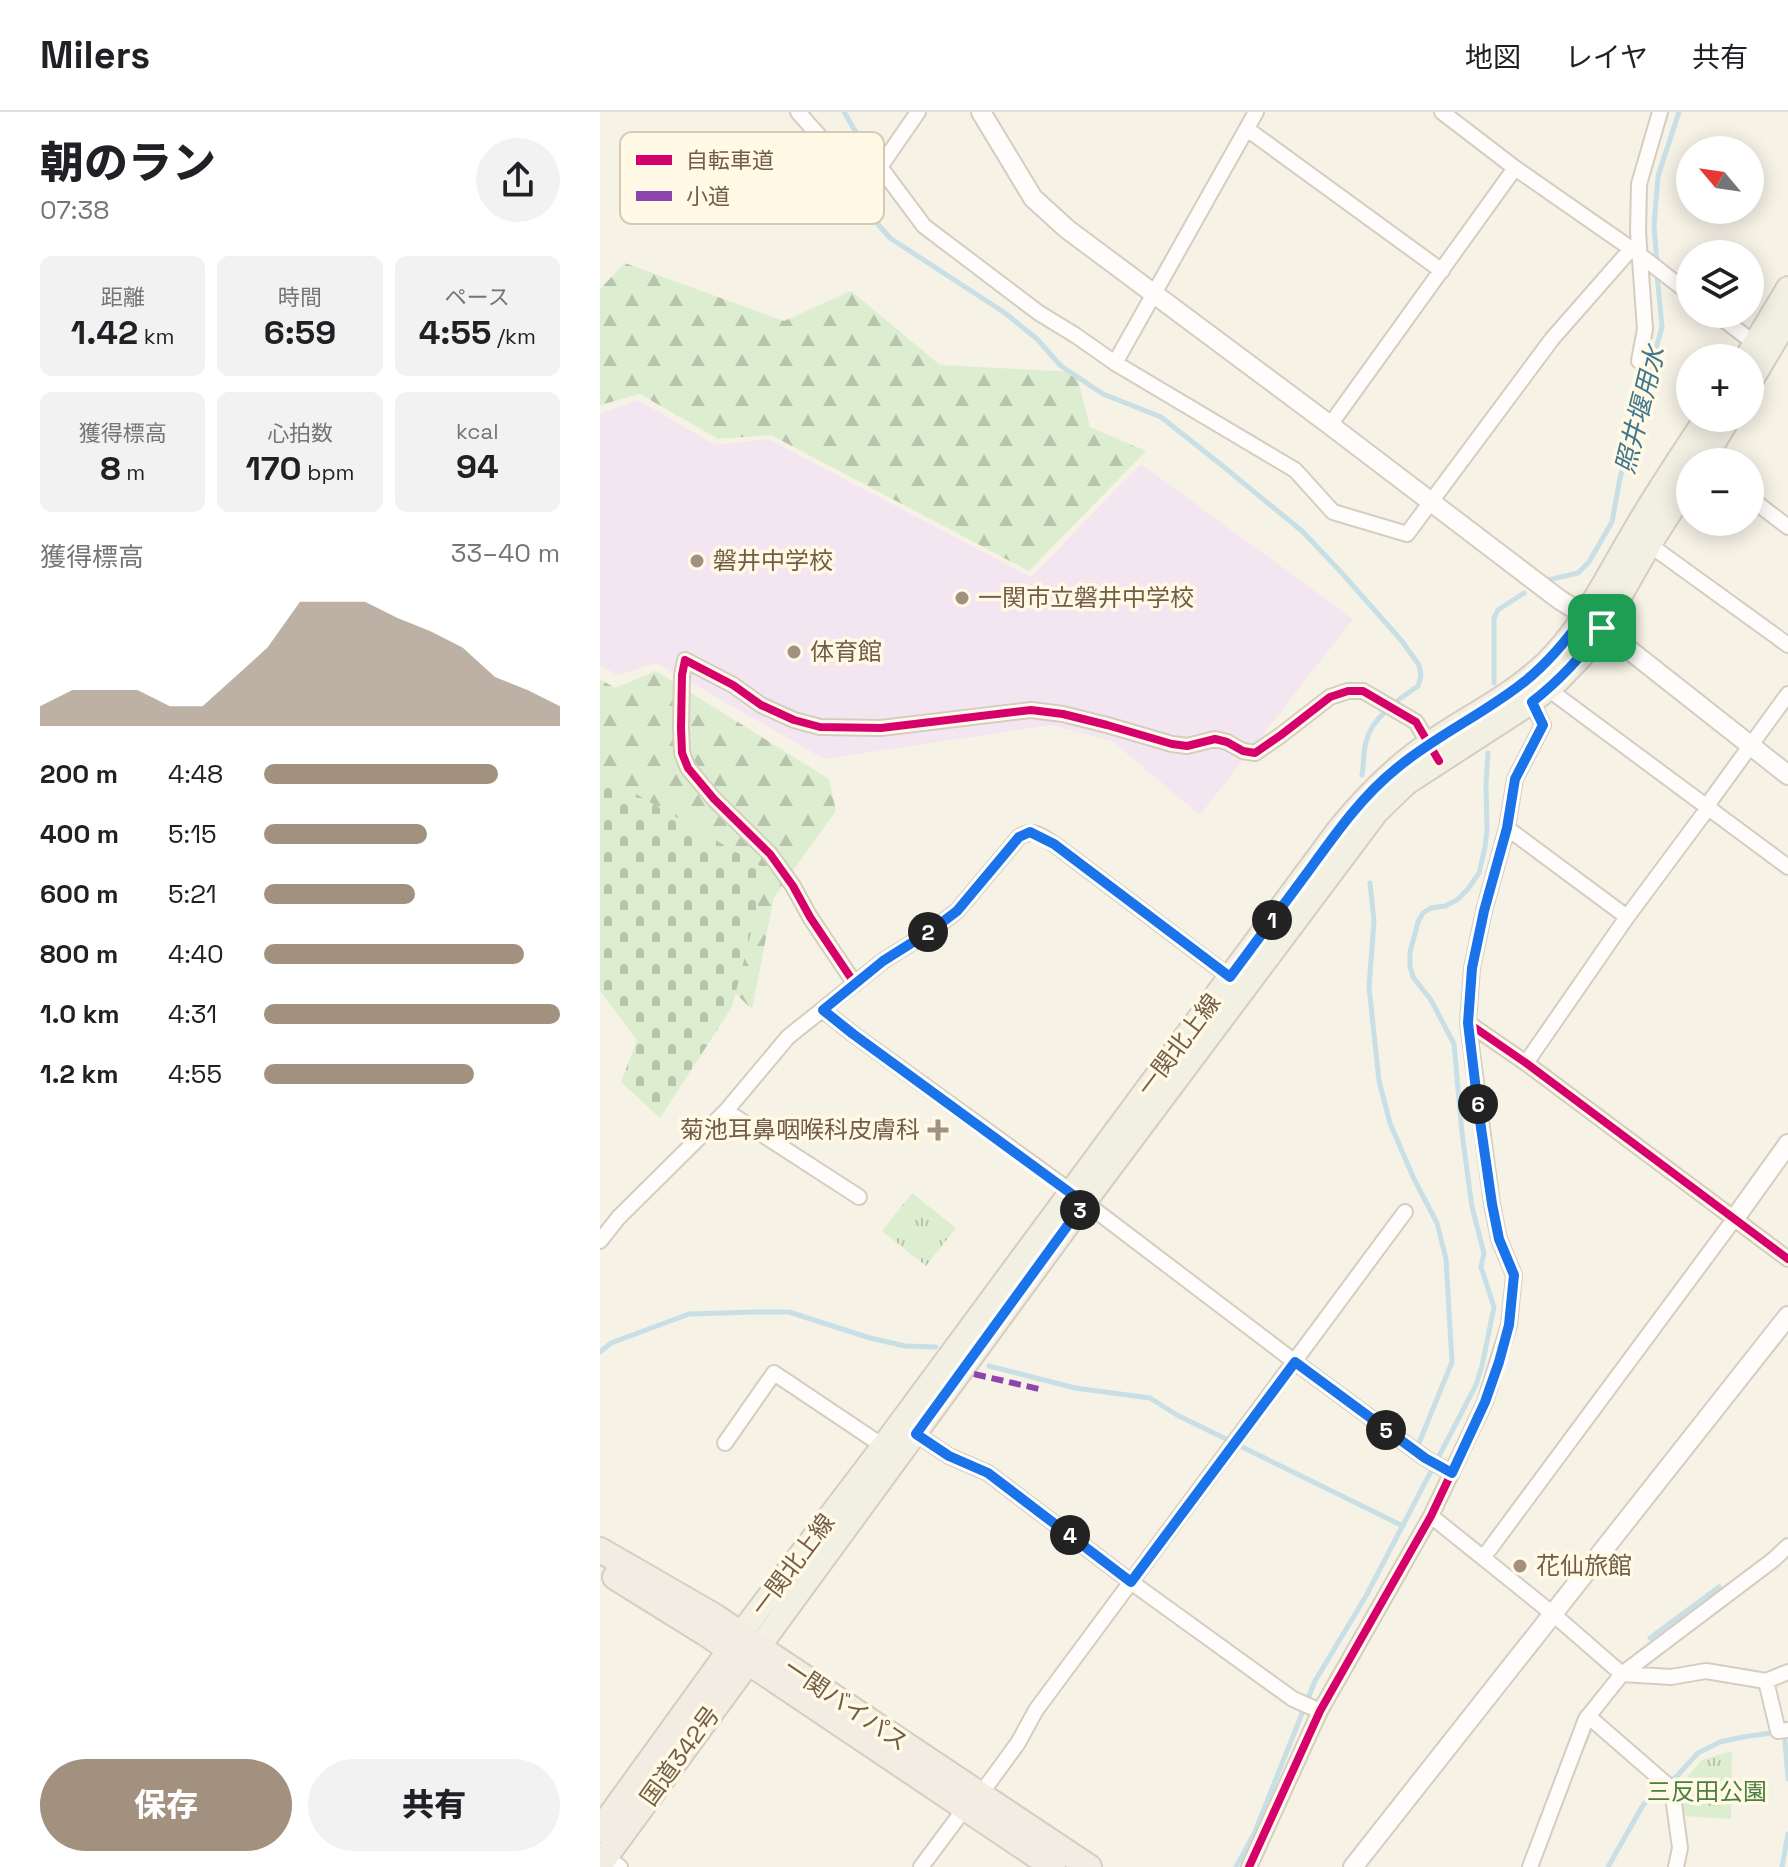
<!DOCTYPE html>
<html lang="ja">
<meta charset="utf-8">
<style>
:root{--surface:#fff;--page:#f2f2f2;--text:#202124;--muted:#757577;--line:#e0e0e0;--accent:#a1917e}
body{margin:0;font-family:"Space Grotesk","Noto Sans JP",sans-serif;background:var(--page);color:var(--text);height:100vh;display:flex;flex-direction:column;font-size:30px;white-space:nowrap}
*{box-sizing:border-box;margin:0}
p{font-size:26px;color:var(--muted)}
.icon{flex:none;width:44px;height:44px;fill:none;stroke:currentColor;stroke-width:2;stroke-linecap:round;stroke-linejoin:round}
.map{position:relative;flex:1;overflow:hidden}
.sheet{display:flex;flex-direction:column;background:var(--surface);width:600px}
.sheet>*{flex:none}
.needle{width:52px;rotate:299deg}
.controls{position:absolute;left:1076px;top:24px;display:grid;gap:16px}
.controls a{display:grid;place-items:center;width:88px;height:88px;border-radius:50%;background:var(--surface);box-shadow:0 4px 20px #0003;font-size:40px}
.pin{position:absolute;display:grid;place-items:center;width:68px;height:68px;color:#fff;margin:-34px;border-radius:16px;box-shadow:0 4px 12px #0006}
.km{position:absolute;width:40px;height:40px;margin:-20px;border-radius:50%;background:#222;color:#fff;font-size:22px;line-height:40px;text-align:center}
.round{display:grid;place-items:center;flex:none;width:84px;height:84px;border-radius:42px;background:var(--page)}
.summary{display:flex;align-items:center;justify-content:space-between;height:136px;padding:0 40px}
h1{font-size:44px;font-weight:800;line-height:60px}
.metrics{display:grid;grid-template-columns:repeat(3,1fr);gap:12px;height:136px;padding:8px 40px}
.metrics div{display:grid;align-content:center;border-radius:12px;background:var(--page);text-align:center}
.metrics b{font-size:34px;font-weight:800}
.metrics small{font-size:22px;font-weight:400}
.metrics p{font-size:22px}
.chart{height:224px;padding:16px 40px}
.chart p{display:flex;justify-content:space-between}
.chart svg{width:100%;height:144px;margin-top:8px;fill:var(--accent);opacity:.7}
.primary-button{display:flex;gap:16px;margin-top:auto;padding:16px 40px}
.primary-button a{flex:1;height:92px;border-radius:48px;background:var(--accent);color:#fff;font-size:32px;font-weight:800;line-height:92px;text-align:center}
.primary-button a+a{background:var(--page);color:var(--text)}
ul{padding:0 40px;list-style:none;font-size:26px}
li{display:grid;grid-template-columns:128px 96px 1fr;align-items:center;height:60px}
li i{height:20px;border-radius:10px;background:var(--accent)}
header{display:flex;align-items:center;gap:48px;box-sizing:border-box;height:112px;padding:0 40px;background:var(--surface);border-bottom:2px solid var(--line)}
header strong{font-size:38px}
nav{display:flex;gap:44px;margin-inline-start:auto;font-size:28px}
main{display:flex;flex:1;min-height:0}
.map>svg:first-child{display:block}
.education{fill:#f4e6f0}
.grass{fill:url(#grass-tufts)}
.forest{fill:url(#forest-firs)}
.cemetery{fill:url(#cemetery-stones)}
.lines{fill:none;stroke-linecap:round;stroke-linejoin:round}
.stream{stroke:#c8dfe6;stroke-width:5}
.minor-casing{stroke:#d5cdc1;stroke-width:18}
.tertiary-casing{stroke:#d5cdc1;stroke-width:22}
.primary-casing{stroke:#d5cdc3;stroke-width:26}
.trunk-casing{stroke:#d5cdc3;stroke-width:28}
.minor{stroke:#fefdfb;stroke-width:14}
.tertiary{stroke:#fefdfb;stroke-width:18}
.primary{stroke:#f2efe3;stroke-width:22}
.trunk{stroke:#f2ece2;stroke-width:24}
.quiet{stroke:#8e44ad;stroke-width:6;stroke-dasharray:12 6;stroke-linecap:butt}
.cycleway-casing{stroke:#fff9e5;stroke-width:13}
.cycleway{stroke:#d6006c;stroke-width:8}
.route-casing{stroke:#fff;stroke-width:16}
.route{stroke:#1a73e8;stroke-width:10}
.poi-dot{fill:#a1917e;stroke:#fff9e5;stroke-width:3}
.labels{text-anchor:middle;stroke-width:7;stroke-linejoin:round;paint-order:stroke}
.poi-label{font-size:24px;fill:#735d46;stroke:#fff9e5;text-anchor:start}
.street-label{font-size:24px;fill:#735d46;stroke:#fff9e5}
.park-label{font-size:24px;fill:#4a7f40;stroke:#fff9e5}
.water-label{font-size:26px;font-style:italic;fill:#42778e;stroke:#fff9e5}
.key{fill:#fff9e5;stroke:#d5cab5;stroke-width:2}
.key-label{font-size:22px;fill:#735d46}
</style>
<header>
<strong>Milers</strong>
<nav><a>地図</a><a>レイヤ</a><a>共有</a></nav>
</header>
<main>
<section class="sheet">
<div class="summary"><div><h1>朝のラン</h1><p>07:38</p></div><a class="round"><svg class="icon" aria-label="share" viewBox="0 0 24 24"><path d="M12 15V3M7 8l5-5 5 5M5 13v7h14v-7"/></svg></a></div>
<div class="metrics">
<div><p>距離</p><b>1.42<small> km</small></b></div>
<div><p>時間</p><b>6:59</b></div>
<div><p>ペース</p><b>4:55<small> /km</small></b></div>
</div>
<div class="metrics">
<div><p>獲得標高</p><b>8<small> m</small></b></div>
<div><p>心拍数</p><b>170<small> bpm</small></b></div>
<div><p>kcal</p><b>94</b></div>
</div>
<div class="chart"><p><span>獲得標高</span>33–40 m</p>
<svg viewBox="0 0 160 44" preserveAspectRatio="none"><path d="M0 44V38L10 33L20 33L30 33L40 38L50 38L60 29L70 20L80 6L90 6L100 6L110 11L120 15L130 20L140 29L150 33L160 38V44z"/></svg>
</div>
<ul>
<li><b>200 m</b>4:48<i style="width:79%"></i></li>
<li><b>400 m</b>5:15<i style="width:55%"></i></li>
<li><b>600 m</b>5:21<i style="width:51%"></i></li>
<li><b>800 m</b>4:40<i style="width:88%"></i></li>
<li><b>1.0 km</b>4:31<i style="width:100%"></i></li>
<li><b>1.2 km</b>4:55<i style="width:71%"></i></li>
</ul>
<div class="primary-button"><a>保存</a><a>共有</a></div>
</section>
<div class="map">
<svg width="1188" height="1755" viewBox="0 0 1188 1755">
<defs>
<pattern id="grass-tufts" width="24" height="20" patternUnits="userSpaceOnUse" patternTransform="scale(2)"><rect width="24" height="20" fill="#ddeed0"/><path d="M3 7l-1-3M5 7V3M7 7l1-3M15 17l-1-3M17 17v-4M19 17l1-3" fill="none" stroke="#b8c4ab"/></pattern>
<pattern id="forest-firs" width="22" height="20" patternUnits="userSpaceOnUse" patternTransform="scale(2)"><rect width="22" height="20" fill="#ddeed0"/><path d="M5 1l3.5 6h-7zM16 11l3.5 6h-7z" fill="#b8c4ab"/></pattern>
<pattern id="cemetery-stones" width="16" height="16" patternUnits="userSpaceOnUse" patternTransform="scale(2)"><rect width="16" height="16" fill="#ddeed0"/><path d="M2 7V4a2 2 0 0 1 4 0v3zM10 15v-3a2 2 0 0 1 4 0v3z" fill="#b8c4ab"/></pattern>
</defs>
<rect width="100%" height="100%" fill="#f6f2e6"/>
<path class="education" d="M38,288L115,333L168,327L431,465L541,352L753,507L600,703L512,629L451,613L224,647L57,551L17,563L0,553V302Z"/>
<path class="grass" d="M312,1081L356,1116L326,1154L282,1119Z
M1132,1639L1131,1707L1084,1704L1079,1674L1102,1648Z"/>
<path class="forest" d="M25,151L184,209L251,179L340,253L476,260L490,315L546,339L429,459L171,323L118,327L40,282L0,293V177Z
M56,559L229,667L236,699L174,785L152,897L57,809L0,833V567L15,576Z"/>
<path class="cemetery" d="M0,661L167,758L132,895L60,1006L21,970L37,928L0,879Z"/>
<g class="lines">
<path class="stream" d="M244,0L267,39
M253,84L290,126L405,201L437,227L461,254L503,282L561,305L619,351L702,419L740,459L801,528L819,553L821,564L818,574C799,587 771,606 766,630C763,641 764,652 762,663
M1057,152L1054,113L1058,64L1079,0
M948,468L978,461L989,450L1012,410L1020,366L1062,215L1057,162
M894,571V506L898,498L924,481
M770,771L774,809L769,875L779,969L790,1011L814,1067L837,1111L846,1147L852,1250L819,1331
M0,1240L11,1231L89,1202L155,1200H189L270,1226L305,1234L336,1235
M389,1254L475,1276L550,1286L577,1303L803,1414
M1050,1526L1119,1475
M1185,1629L1188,1667
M983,1634L990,1617
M636,1755L654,1722L715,1569L766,1484L876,1273L882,1254L894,1195L881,1155L884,1141L872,1095L862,1021L854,932L831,888L813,865L810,854V840L818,810L823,801L831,796L845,794L857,788L868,777L879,761L885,735L887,718L886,671L888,641
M1008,1755L1043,1693L1061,1675L1077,1664L1098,1641L1120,1630L1143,1625L1171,1621
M1182,1755L1188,1722"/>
<g class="minor-casing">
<path id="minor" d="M198,0L228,34L253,45L270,58L280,55L318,0
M842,0L915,56L1040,143L1090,182
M647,17L842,159
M280,55L324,114L439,201L475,223L515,251L695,358L733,400L807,422L952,227L1031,137
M1116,202L1161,236
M1039,249L1045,217L1038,120L1039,72L1060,0
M515,251L656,0
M730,313L915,56
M1150,386L1188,415
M1043,428L1188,533
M948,577L1188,755
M907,716L1027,805
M255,872L210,805L193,774L170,742L114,687L88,656L82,641L81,616L82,563L85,548L133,573L161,593L194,608L220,615L281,616L431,598L463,602L507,613L572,632L587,634L615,627L627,630L643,639L655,641L681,623L730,585L748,579H763L816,610L833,639
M223,898L253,922L462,1073L695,1250L825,1346L852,1361
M868,911L872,856L884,799L907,716L915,667L943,613L928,583
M926,951L1027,805L1108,696L1111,688L1188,582
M126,999L259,1085
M0,1129L19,1105L126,999L188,925L283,849L332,818L357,799L419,725C433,716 442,724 454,732L635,869
M316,1322L349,1344L388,1361L531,1470L693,1587L720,1599
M125,1331L174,1261L283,1334
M831,1404L953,1502L1022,1562L1173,1448L1188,1434
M883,1446L1135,1106
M1166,1569L1178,1619L1188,1618
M988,1604L1072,1677L1080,1736L1076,1755
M6,1745L20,1755
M321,1755L365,1696L388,1672L418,1631L436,1598L805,1100
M649,1755L720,1599L831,1404L885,1290L909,1213L914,1163L899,1127L892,1092L868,911L926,951L1188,1147
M930,1755L986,1607L1022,1562L1071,1565L1106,1559L1166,1569L1188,1560"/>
</g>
<g class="tertiary-casing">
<path id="tertiary" d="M381,0L433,86L467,117L730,313L960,488L985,503L1188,663
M1135,1106L1188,1032
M753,1755L1188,1204"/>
</g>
<g class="primary-casing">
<path id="primary" d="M1146,246L1188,176
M1150,271L1188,207
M1103,350L1129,306
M141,1521L283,1334L738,718C765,685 795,654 831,630C869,604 913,583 946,551C983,515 1005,468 1031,424C1054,384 1080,345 1106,306
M159,1535L484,1091L777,700L807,671L932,590L958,569L981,545L1002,516L1050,432L1090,370"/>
</g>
<g class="trunk-casing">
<path id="trunk" d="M0,1438L116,1505L159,1535L489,1755
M15,1465L105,1521L453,1755
M0,1718L138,1527
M0,1752L157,1538"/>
</g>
<use href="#minor" class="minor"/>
<use href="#tertiary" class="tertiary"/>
<use href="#primary" class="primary"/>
<use href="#trunk" class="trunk"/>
<path class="quiet" d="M374,1262L443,1278"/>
<g class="cycleway-casing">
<path id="cycleway" d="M255,872L210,805L193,774L170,742L114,687L88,656L82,641L81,616L82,563L85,548L133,573L161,593L194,608L220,615L281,616L431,598L463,602L507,613L572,632L587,634L615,627L627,630L643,639L655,641L681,623L730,585L748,579H763L816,610L839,649
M649,1755L720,1599L831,1404L885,1290L909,1213L914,1163L899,1127L892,1092L868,911L926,951L1188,1147"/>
</g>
<use href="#cycleway" class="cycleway"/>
</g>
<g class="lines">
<g class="route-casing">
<path id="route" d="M985,503L1002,516C981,546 960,568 932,590L943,613L915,667L907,716L884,799L872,856L868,911L878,995L892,1092L899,1127L914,1163L909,1213L899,1250L885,1290L852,1361L825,1346L695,1250L531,1470L388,1361L349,1344L316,1322L484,1091L253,922L223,898L283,849L332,818L357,799L419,725L430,720L454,732L630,865C657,829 683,793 710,757C736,721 762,684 797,656C837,623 884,602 924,570C948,551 967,528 985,503Z"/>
</g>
<use href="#route" class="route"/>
</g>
<g class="poi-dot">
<circle cx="97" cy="449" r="8"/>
<circle cx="362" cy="486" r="8"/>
<circle cx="194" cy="540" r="8"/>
<path d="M334 1006h8v8h8v8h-8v8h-8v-8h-8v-8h8z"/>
<circle cx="920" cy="1454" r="8"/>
</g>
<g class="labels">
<g class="poi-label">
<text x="113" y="457">磐井中学校</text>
<text x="378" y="494">一関市立磐井中学校</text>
<text x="210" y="548">体育館</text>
<text x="320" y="1026" text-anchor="end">菊池耳鼻咽喉科皮膚科</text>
<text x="936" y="1462">花仙旅館</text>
</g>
<g class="street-label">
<text transform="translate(579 933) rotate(-53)" y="8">一関北上線</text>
<text transform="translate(193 1453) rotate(-53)" y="8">一関北上線</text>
<text transform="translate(246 1593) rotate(34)" y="8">一関バイパス</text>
<text transform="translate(80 1644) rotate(-54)" y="8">国道342号</text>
</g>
<g class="park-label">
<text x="1107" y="1688">三反田公園</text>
</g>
<g class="water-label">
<text transform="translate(1040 298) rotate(-76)" y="9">照井堰用水</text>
</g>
</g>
<rect x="20" y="20" width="264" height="92" rx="12" class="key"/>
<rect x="36" y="43" width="36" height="10" fill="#d6006c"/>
<rect x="36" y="79" width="36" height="10" fill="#8e44ad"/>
<g class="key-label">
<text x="86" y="56">自転車道</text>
<text x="86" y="92">小道</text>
</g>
</svg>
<div class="controls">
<a><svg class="needle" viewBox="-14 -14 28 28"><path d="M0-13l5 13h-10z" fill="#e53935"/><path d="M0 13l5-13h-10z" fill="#757577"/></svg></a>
<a><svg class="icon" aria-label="layers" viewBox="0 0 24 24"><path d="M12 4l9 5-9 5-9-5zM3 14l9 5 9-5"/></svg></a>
<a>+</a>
<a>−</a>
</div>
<div class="pin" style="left:1002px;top:516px;background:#1e9e55"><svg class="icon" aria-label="arrive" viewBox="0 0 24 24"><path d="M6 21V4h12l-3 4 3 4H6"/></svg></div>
<b class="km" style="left:672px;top:808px">1</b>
<b class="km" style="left:328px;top:820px">2</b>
<b class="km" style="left:480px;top:1098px">3</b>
<b class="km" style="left:470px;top:1423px">4</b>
<b class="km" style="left:786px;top:1318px">5</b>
<b class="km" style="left:878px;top:992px">6</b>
</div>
</main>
